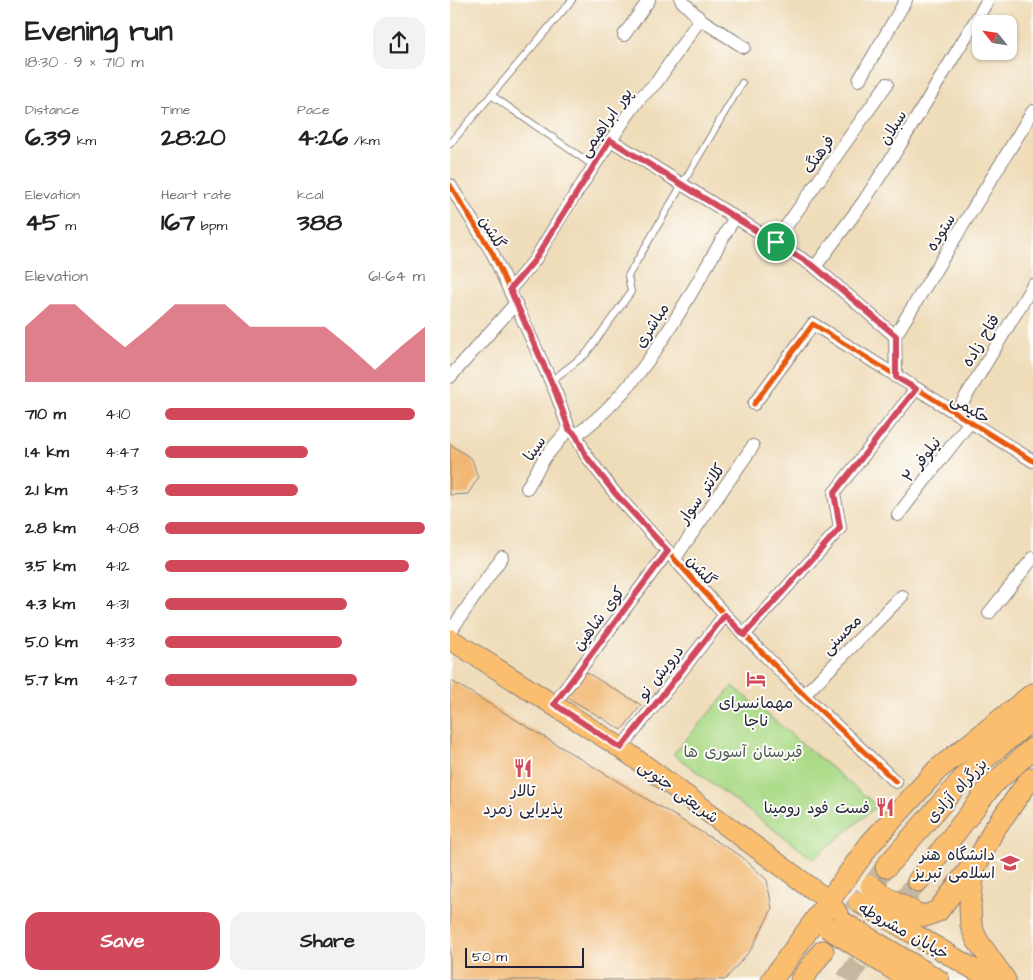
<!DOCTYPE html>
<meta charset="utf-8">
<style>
:root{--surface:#fff;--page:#f2f2f2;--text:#222;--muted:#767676;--accent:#d1495b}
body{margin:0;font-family:"Architects Daughter","Playpen Sans Arabic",sans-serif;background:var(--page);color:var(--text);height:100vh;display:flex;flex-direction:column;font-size:19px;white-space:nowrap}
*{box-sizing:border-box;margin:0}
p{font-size:16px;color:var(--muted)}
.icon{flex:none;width:28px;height:28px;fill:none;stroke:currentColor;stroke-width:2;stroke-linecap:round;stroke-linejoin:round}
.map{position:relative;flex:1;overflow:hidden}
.details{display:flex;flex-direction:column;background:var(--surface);width:450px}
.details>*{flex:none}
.needle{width:32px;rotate:300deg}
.tools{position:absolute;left:522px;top:15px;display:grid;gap:10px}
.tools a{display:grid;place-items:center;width:45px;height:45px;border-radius:10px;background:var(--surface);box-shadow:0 1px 4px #0004;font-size:25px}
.scale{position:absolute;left:15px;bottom:12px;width:119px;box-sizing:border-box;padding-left:5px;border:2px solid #22223b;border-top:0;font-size:14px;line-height:18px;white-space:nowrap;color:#22223b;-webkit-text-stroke:4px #fdfcf7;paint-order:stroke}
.pin{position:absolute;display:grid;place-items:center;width:42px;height:42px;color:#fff;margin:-21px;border:2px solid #fff;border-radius:50%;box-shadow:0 1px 5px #0007}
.round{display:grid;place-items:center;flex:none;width:52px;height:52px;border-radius:15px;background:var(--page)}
.head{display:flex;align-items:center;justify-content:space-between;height:85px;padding:0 25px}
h1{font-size:28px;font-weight:700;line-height:38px}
.figures{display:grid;grid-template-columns:repeat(3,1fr);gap:8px;height:85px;padding:5px 25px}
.figures div{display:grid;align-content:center}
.figures b{font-size:25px;font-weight:700}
.figures small{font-size:14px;font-weight:400}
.figures p{font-size:14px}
.chart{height:140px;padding:10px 25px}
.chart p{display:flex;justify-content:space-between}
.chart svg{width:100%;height:90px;margin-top:5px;fill:var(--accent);opacity:.7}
.cta{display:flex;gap:10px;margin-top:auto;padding:10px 25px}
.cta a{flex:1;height:58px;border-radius:15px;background:var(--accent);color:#fff;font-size:20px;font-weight:700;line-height:58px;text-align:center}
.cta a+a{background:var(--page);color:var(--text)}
ul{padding:0 25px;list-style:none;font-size:16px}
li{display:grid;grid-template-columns:80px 60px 1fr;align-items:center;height:38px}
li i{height:12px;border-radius:6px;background:var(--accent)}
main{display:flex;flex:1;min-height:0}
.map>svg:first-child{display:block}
.green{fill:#abdb88;stroke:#667e62}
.building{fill:#f1b772}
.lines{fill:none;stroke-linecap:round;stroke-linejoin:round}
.trunk-tunnel{stroke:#c6b7a0;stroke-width:21;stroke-dasharray:21 11;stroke-linecap:butt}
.service-casing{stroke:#887f7a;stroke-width:8}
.minor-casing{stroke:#887f7a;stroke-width:14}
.primary-casing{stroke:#887f7a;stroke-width:22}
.trunk-casing{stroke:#887f7a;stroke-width:23}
.service{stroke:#fff;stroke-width:6}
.minor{stroke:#fff;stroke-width:12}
.primary{stroke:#fbbe6e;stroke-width:20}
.trunk{stroke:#fbbe6e;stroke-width:21}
.primary-bridge-casing{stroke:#887f7a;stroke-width:22;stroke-linecap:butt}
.trunk-bridge-casing{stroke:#887f7a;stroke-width:23;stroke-linecap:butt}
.primary-bridge{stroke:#fbbe6e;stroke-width:20}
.trunk-bridge{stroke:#fbbe6e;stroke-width:21}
.cycleway-casing{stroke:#fdfcf7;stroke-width:8}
.cycleway{stroke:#e8590c;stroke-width:5}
.route-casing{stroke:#fff;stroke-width:10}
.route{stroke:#d1495b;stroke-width:6}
.labels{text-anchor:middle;stroke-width:4;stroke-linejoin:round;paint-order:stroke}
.street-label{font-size:16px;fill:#22223b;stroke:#fdfcf7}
.poi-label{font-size:16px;fill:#22223b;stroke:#fdfcf7}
.park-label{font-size:16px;fill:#4b5a52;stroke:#fdfcf7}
</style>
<main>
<section class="details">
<div class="head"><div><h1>Evening run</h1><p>18:30 · 9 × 710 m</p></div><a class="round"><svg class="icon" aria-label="share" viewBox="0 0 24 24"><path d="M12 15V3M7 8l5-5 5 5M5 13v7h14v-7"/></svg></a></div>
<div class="figures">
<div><p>Distance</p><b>6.39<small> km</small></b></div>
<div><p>Time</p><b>28:20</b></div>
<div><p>Pace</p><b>4:26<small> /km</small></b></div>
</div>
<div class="figures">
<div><p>Elevation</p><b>45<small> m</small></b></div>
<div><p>Heart rate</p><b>167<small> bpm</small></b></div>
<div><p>kcal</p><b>388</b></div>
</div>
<div class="chart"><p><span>Elevation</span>61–64 m</p>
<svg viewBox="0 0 160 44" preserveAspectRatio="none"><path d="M0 44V17L10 6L20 6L30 17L40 27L50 17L60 6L70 6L80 6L90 17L100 17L110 17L120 17L130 27L140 38L150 27L160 17V44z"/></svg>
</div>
<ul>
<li><b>710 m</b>4:10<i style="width:96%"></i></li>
<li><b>1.4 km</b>4:47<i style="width:55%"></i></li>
<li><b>2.1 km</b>4:53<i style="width:51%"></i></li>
<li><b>2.8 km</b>4:08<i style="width:100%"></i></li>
<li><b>3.5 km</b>4:12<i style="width:94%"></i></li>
<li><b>4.3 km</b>4:31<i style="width:70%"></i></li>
<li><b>5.0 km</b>4:33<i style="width:68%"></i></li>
<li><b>5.7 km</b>4:27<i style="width:74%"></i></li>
</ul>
<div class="cta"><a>Save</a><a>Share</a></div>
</section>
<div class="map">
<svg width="583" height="980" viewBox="0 0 583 980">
<rect width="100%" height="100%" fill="#fdfcf7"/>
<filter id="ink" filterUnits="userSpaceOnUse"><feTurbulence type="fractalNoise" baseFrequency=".02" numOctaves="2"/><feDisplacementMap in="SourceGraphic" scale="10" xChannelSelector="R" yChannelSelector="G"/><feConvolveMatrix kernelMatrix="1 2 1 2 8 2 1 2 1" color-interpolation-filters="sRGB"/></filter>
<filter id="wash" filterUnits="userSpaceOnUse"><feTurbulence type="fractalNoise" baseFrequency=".0096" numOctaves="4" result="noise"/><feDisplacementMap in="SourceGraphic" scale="20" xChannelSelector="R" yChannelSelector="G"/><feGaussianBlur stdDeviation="1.12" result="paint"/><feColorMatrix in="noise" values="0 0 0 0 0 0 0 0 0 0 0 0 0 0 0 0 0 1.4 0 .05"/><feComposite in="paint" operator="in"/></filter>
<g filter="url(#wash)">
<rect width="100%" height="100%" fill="#efdcb9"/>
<path class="green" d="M283,686L427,806L363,859L223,754Z"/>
<g id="blocks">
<path class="building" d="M0,444L22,459L28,478L18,494L0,495Z
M134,671L191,705L172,730L115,696Z
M0,680L291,856L317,880L322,909L302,948L275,980H0Z"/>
</g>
</g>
<g filter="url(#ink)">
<use href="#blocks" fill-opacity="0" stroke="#887f7a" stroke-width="1"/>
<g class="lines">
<path class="trunk-tunnel" d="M383,937L436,867
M396,980L468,881"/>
<g class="service-casing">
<path id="service" d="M41,95L144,166
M0,144L122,0
M101,381L136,354L181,292L178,276L292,83"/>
</g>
<g class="minor-casing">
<path id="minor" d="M231,0L250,19L294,47
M174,35L199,0
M409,80L456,0
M161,140L365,267L445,336
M0,185L43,254L106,393L119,429L126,435L136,455L164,492L275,615L354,695L446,782
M325,242L437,84
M365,267L414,201L450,145L538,0
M60,289L84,261L113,213L175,119L191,97L206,83L250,19
M0,377L66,303
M446,377L445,336L583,111
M304,404L363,324L583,461
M506,413L583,285
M126,435C196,386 242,290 285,217
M77,488L95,457L119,429
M448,515L520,422
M225,558L303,446
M539,613L583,558
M0,632L52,557
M294,635L390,528L384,493L466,389
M354,695L452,596
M104,704L218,551
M171,748L275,615"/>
</g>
<g class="primary-casing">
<path id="primary" d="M0,639L171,748L379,901L393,922
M459,931L542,980
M444,953L489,980"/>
</g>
<g class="trunk-casing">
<path id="trunk" d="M436,867L519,772L583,718
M468,881L542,785L583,748
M467,914L475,916L488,911L526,861
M432,962L461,980
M322,980L420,844L487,770L583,694
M351,980L373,951
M555,980L527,940L521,925L520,905L524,869L543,831L578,782L583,778"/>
</g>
<use href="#service" class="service"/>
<use href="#minor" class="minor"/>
<use href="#primary" class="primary"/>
<use href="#trunk" class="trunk"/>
<g class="primary-bridge-casing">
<path id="primary-bridge" d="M409,902L459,931
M393,922L444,953"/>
</g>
<g class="trunk-bridge-casing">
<path id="trunk-bridge" d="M421,886L431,894L467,914
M377,927L432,962"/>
</g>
<use href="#primary-bridge" class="primary-bridge"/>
<use href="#trunk-bridge" class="trunk-bridge"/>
<g class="cycleway-casing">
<path id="cycleway" d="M0,185L43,254L106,393L119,429L126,435L136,455L164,492L275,615L354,695L446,782
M304,404L363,324L583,461
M104,704L218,551
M171,748L275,615"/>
</g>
<use href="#cycleway" class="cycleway"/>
</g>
</g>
<g class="lines" filter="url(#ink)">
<g class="route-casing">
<path id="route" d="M160,140L365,267L446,336V377L466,389L384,493L390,528L294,635L275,615L171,748L104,704L218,551L164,492L136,456L126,435L119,429L106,393L60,289L84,261Z"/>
</g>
<use href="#route" class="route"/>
</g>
<defs>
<g id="hotel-bare" transform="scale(1.5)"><path d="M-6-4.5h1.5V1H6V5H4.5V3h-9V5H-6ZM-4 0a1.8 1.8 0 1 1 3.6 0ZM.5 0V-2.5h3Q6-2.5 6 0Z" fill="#d1495b" stroke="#fdfcf7" stroke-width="2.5" paint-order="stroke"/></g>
<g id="restaurant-bare" transform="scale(1.5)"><path d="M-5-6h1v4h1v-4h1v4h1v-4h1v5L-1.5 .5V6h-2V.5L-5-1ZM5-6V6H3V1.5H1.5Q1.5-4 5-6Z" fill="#d1495b" stroke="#fdfcf7" stroke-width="2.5" paint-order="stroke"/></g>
<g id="university-bare" transform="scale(1.5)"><path d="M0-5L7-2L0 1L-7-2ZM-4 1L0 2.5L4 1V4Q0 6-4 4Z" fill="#d1495b" stroke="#fdfcf7" stroke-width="2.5" paint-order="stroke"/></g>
</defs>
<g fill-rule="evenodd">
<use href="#hotel-bare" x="306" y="679"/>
<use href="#restaurant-bare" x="73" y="768"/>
<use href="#restaurant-bare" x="435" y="807"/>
<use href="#university-bare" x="560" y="863"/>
</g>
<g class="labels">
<g class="street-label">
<text transform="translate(155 122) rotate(-55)" y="6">پور ابراهیمی</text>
<text transform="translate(442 127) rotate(-58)" y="6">سبلان</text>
<text transform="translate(368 154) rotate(-55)" y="6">فرهنگ</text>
<text transform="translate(43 232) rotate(59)" y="6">گلشن</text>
<text transform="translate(490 232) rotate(-58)" y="6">ستوده</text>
<text transform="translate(201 325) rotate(-57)" y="6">مباشری</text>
<text transform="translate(530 340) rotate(-59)" y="6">فتاح زاده</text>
<text transform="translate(521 408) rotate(32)" y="6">حکیمی</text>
<text transform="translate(84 448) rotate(-55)" y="6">سینا</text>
<text transform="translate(471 459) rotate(-52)" y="6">نیلوفر ۲</text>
<text transform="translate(251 493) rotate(-55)" y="6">کلانتر سوار</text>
<text transform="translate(252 570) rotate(49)" y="6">گلشن</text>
<text transform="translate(148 618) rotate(-53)" y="6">کوی شاهین</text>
<text transform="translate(391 634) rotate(-45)" y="6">محسنی</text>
<text transform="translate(210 672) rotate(-52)" y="6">درویش نو</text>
<text transform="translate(506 790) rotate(-47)" y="6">بزرگراه آزادی</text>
<text transform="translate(229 791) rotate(36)" y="6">شریعتی جنوبی</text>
<text transform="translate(454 930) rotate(29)" y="6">خیابان مشروطه</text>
</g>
<g class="poi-label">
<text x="306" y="708">مهمانسرای<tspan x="306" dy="18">ناجا</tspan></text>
<text x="73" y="796">تالار<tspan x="73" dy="18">پذیرایی زمرد</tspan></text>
<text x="420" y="813" text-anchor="end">فست فود رومینا</text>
<text x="545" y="860" text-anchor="end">دانشگاه هنر<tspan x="545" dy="18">اسلامی تبریز</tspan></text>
</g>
<g class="park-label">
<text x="293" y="757">قبرستان آسوری ها</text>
</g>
</g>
</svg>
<div class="tools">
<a><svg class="needle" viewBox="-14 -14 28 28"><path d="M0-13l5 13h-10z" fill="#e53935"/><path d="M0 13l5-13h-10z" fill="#767676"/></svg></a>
</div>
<div class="scale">50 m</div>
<div class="pin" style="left:326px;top:242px;background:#1e9e55"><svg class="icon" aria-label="arrive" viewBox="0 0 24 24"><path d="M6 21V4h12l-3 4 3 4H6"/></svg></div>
</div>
</main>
